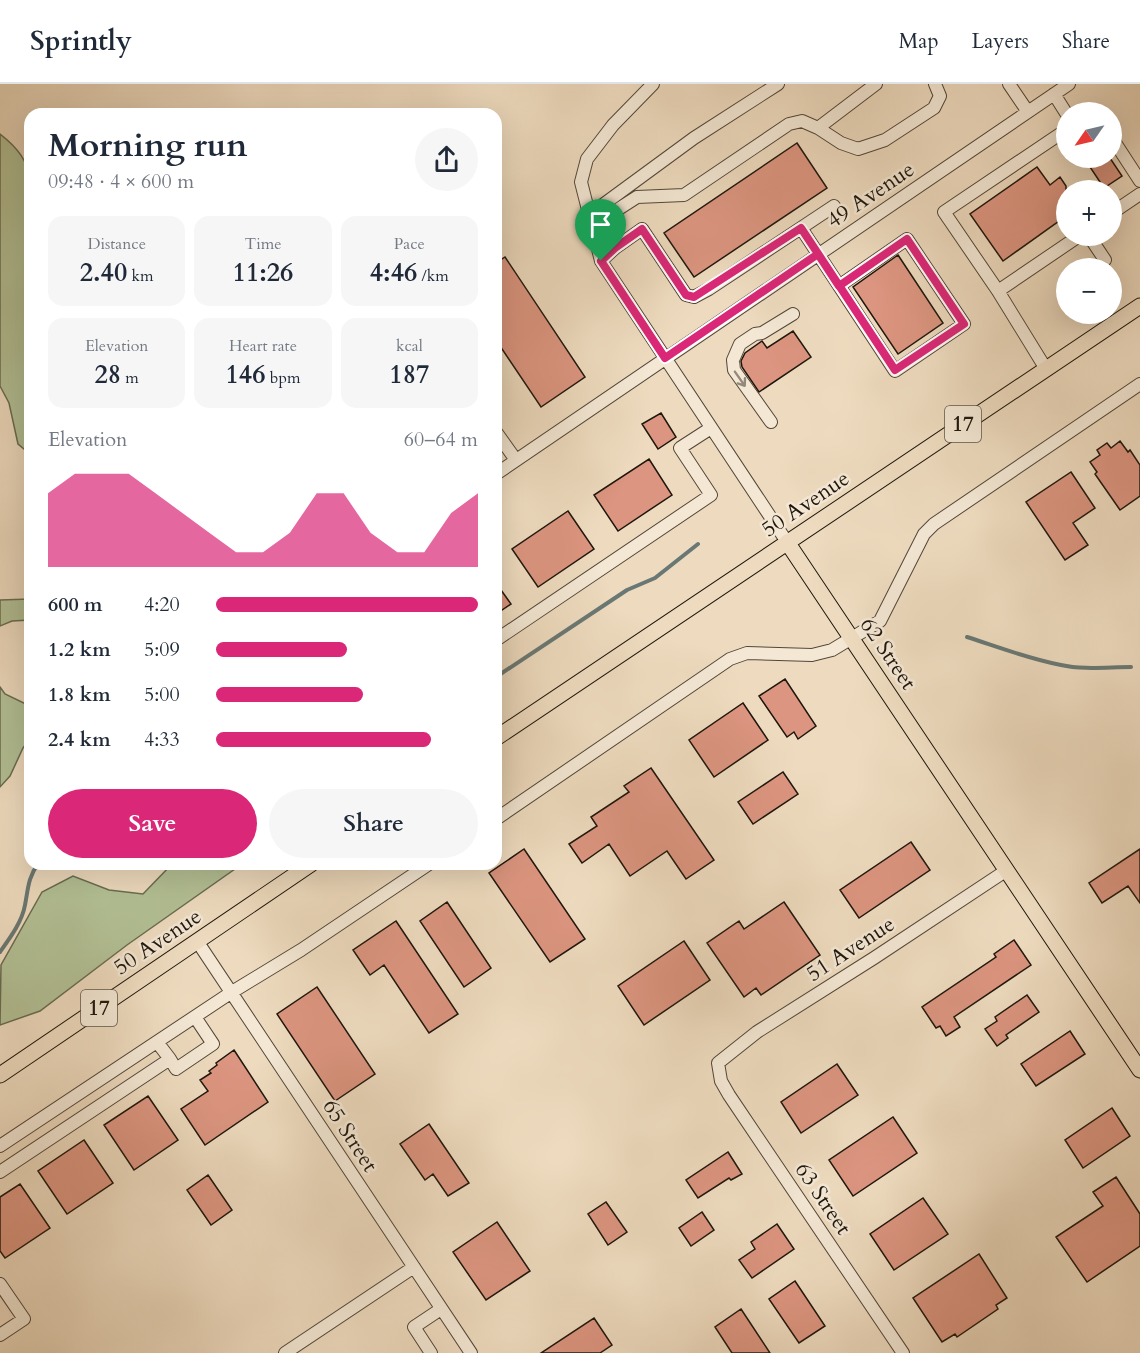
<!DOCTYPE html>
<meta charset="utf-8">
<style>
:root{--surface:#fff;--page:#f6f6f7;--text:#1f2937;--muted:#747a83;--line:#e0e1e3;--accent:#db2777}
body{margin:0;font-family:Cardo,serif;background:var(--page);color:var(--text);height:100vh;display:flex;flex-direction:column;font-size:22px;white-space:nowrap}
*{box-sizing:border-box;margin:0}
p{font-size:20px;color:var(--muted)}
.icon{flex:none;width:33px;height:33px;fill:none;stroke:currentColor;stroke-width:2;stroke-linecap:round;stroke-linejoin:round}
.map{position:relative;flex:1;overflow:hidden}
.side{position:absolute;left:24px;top:24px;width:478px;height:762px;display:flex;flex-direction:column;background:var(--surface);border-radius:18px;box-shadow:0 6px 24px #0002}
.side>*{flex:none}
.needle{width:39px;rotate:236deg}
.tools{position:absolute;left:1056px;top:18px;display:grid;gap:12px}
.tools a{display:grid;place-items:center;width:66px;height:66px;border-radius:50%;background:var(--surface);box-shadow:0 6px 24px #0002;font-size:30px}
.pin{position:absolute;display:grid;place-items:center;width:51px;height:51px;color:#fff;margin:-62px -26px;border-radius:50% 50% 50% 0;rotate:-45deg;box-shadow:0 0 6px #0007}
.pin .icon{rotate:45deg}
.round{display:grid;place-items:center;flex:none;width:63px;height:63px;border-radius:32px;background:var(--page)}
.overview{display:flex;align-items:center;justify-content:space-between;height:102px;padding:0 24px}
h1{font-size:33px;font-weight:700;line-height:45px}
.stats{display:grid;grid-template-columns:repeat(3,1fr);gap:9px;height:102px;padding:6px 24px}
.stats div{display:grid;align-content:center;border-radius:15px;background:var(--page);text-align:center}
.stats b{font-size:26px;font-weight:700}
.stats small{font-size:16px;font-weight:400}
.stats p{font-size:16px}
.chart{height:168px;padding:12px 24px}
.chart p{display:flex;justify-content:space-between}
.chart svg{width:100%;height:108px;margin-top:6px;fill:var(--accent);opacity:.7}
.cta{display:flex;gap:12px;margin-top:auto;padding:12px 24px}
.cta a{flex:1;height:69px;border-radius:36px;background:var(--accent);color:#fff;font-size:24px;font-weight:700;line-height:69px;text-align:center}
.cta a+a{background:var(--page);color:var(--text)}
ul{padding:0 24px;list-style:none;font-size:20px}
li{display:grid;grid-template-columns:96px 72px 1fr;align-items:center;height:45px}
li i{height:15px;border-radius:8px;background:var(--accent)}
header{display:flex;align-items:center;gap:36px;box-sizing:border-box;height:84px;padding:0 30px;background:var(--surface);border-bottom:2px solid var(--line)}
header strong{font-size:28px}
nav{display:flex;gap:33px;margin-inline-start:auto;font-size:21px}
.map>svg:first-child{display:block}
.green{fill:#b3c196;stroke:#686c52;stroke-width:1.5}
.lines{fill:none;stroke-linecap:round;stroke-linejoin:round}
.stream{stroke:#697874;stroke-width:4}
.building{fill:#dc9580;stroke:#1e160d;stroke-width:1.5}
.minor-casing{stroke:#52473a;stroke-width:14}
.major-casing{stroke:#1e160d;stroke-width:17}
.minor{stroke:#f4e8d5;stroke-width:12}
.major{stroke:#eedbbf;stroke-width:15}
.oneway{stroke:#948a7b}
.route-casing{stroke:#fff;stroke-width:12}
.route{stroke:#db2777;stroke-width:8}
.labels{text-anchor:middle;stroke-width:5;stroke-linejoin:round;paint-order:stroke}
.shield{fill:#f4e8d5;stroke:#5e5549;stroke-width:1.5}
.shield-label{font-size:21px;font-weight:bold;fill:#1e160d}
.street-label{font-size:22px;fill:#1e160d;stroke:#f4e8d5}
</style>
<header>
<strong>Sprintly</strong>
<nav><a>Map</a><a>Layers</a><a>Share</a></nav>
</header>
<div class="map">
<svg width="1140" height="1269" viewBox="0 0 1140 1269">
<rect width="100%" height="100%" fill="#eedbbf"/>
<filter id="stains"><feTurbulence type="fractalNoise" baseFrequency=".00333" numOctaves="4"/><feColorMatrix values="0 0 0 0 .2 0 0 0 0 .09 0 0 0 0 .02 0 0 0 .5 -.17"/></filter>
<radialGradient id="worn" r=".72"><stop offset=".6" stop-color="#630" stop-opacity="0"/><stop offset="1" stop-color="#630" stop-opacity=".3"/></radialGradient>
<path class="green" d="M0,50C13,60 28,75 29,93C29,103 26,108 30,117V370L18,360L9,319L0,302Z
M30,515V536L12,537L0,542V516Z
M0,603L5,610L30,622V655L23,664L10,692L0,703Z
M172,780H242L127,861L40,927L0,941L1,881L42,808L73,792L109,806L143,810Z"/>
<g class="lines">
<path class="stream" d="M967,553C998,563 1029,575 1061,581C1083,586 1108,583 1131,583
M496,593L627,506L655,494L698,460
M0,868C10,854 22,838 25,821C28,806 28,793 38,780"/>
</g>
<path class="building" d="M797,59L827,104L694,193L664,149Z
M1084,74H1110L1122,92L1104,104Z
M1037,83L1050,101L1060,93L1066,102V132L1003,177L970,130Z
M898,171L943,239L898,270L853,203Z
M505,173L585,293L541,323L496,256V179Z
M793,247L811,273L759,308L742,283L741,277L745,269L762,257L767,264Z
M661,329L676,353L658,365L642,340Z
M1120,357L1128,368L1130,366L1140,381V412L1120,426L1095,390L1097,388L1090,378L1100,371L1097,366L1107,359L1111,364Z
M649,375L672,411L618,447L594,411Z
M1071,388L1095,424L1073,439L1088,461L1065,476L1026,418Z
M568,427L594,465L538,503L512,465Z
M496,499L511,520L496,530Z
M785,595L816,642L798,655L794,648L787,653L759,612Z
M743,619L768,656L714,693L689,656Z
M651,684L714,776L686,795L667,767L630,792L609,760L582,779L569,760L597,742L591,733L629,708L624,702Z
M783,688L798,710L753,740L738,718Z
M911,758L930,786L859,834L840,806Z
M524,765L585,855L550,878L489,789Z
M1140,765V819L1128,802L1102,819L1089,799Z
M447,818L491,884L464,903L420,837Z
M784,818L820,871L761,911L756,904L744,913L707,859L739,837L744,845Z
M396,837L458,930L429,949L384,881L370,891L353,866Z
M1014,856L1031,881L954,933L960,943L946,952L940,942L936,944L922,923L996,873L994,870Z
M684,857L710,896L644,941L618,902Z
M317,903L375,990L335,1017L277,930Z
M1027,911L1039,928L1006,951L1008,954L997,962L985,945L997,937L995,933Z
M1070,947L1085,970L1036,1002L1021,980Z
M234,966L268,1018L205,1061L181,1025L208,1007L200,996L211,989L209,987L217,981L216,979Z
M837,980L858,1011L801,1049L781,1018Z
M148,1012L178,1056L134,1086L104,1041Z
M1112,1024L1130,1052L1083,1084L1065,1056Z
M893,1033L917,1069L853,1112L829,1076Z
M429,1040L469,1099L448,1112L433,1090L425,1096L400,1060Z
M84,1056L113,1099L67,1130L38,1087Z
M728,1068L742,1090L731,1096L729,1094L698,1114L686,1096Z
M208,1091L232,1126L211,1141L187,1106Z
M1116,1093L1140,1130V1162L1087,1198L1056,1153L1103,1122L1093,1108Z
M20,1100L50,1144L5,1174L0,1167V1113Z
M923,1114L948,1150L894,1186L870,1150Z
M606,1118L627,1148L608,1161L588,1130Z
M702,1128L714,1146L691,1162L679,1144Z
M497,1138L530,1187L486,1216L453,1168Z
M777,1140L794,1165L752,1194L739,1176L755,1165L751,1158Z
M979,1170L1007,1214L996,1221L998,1225L957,1253L955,1250L942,1258L913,1214Z
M795,1197L825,1242L799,1259L769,1215Z
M741,1225L770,1269H732L715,1243Z
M594,1234L612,1261L600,1269H541Z"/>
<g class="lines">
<g class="minor-casing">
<path id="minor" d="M653,0L613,41L587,75L581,98L601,177L787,458
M1009,0L1028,28
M1054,10L1066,29
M1093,28H1095
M818,44L876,0
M1112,54L1140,97
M1112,129L1140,110
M589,131L694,54L778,0
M592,142L637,113L684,111L789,40L802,37L818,44L841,59L858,65L885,56L934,24L940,12L935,0
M801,144L895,287L964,240L907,155L839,202
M1089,152L1105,176
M601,177L615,164L642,145L686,211L694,213L709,205L834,122
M998,207L1079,152
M1046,285L998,207L944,128L1066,46
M771,338L734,286L733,276L740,260L755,250L762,249L793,230
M496,348L516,376
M496,390L1069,0
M496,556L711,411L680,364L711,344
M496,735L730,575L747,569L812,571L832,566L880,537L924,450L934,440L1140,300
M197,857L471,1269
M170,975L176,985L213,960L195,933
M0,1062L232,908L301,866L429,780
M0,1088L170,975L157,958
M0,1200L24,1235L0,1251
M285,1269L414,1183
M431,1269L414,1243L441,1225
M903,1269L729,1011L721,997L718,979L757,948L874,874L1007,786"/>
</g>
<g class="major-casing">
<path id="major" d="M787,458L1140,986
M496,654L1140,222
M0,991L311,780"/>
</g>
<use href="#minor" class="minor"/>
<use href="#major" class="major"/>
</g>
<defs><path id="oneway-shaft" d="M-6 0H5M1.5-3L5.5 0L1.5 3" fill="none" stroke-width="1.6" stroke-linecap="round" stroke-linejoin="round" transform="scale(1.5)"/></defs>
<use class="oneway" href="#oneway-shaft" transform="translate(740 295) rotate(55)"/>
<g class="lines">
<g class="route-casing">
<path id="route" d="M601,177L665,274L818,170L839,202L907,155L964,240L895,286L801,144L694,213L686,211L642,145L615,164L601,177"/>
</g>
<use href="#route" class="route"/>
</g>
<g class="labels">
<g class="shield">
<rect x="945" y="322" width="36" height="36" rx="4.5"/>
<rect x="81" y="906" width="36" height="36" rx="4.5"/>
</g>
<g class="shield-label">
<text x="963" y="347">17</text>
<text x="99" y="931">17</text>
</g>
<g class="street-label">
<text transform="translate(870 110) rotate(-34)" y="8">49 Avenue</text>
<text transform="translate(805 419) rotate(-34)" y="8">50 Avenue</text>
<text transform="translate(889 569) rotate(56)" y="8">62 Street</text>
<text transform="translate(157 857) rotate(-34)" y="8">50 Avenue</text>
<text transform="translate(850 864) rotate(-33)" y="8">51 Avenue</text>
<text transform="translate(351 1051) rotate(57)" y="8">65 Street</text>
<text transform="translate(824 1114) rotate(56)" y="8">63 Street</text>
</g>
</g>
<rect width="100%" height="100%" filter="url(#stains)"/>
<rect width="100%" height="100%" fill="url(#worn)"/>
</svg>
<div class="tools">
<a><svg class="needle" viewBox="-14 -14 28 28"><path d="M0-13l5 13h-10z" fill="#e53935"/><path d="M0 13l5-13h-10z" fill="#747a83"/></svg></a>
<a>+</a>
<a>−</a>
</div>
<div class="pin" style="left:601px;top:177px;background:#1e9e55"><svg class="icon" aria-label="arrive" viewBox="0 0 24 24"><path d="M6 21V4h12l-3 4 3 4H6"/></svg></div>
<section class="side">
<div class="overview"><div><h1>Morning run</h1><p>09:48 · 4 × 600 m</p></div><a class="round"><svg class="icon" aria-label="share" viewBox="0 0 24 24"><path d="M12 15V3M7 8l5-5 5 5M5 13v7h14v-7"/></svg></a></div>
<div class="stats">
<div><p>Distance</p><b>2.40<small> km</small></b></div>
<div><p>Time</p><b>11:26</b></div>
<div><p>Pace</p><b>4:46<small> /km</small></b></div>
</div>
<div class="stats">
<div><p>Elevation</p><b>28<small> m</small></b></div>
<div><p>Heart rate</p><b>146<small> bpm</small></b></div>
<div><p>kcal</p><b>187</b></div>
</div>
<div class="chart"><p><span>Elevation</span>60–64 m</p>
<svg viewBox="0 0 160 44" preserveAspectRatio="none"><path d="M0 44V14L10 6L20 6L30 6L40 14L50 22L60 30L70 38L80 38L90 30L100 14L110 14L120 30L130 38L140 38L150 22L160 14V44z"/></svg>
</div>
<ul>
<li><b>600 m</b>4:20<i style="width:100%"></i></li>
<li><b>1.2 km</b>5:09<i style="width:50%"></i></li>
<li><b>1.8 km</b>5:00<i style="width:56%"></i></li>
<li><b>2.4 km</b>4:33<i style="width:82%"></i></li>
</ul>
<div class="cta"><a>Save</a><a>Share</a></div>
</section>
</div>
